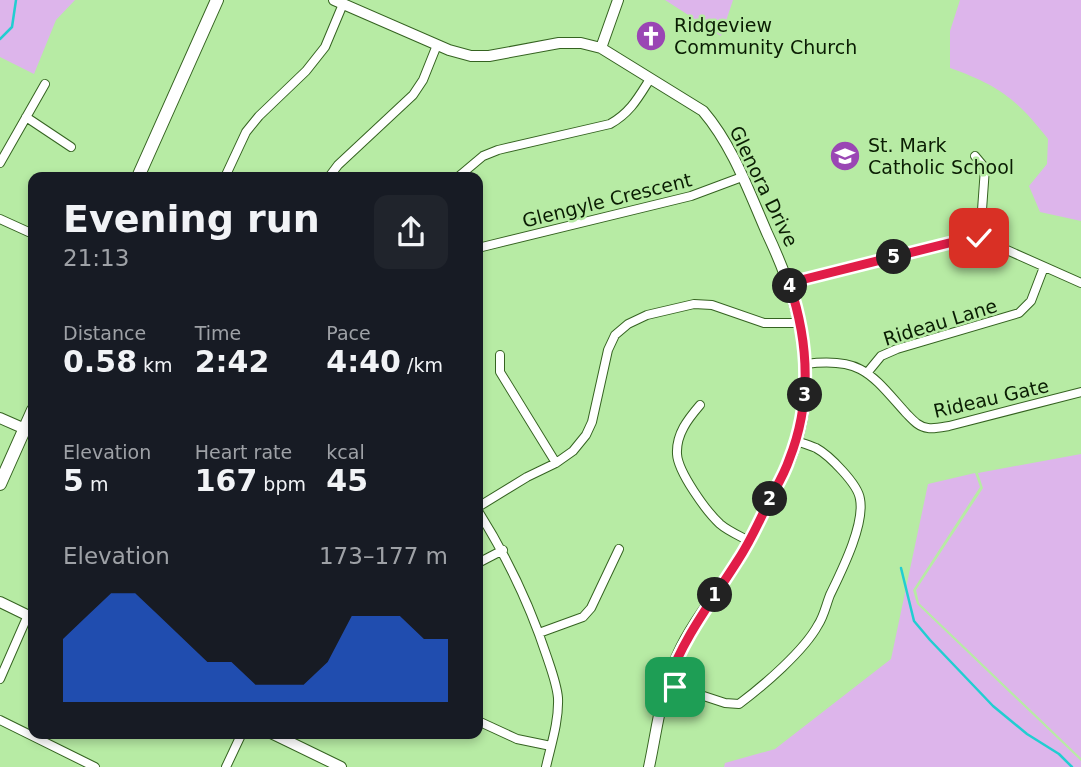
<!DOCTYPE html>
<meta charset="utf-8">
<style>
:root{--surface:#171b24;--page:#20242c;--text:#f1f3f6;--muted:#9ea1a6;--accent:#2563eb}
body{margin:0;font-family:"DejaVu Sans",sans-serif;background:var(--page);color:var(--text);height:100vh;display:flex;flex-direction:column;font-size:26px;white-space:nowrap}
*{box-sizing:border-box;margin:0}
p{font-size:23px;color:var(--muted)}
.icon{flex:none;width:38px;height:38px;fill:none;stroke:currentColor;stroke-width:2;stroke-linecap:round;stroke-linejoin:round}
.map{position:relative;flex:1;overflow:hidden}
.panel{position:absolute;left:28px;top:172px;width:455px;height:567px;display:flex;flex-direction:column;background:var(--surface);border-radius:14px;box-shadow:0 4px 10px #0003}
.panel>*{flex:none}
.pin{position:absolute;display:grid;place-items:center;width:60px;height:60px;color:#fff;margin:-30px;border-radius:14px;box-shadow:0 4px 10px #0006}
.km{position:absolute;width:35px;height:35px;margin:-18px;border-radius:50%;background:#222;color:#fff;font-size:19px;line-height:35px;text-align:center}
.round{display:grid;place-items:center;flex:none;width:74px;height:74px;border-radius:14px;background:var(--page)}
.overview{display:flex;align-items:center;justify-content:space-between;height:119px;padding:0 35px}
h1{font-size:38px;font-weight:600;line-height:52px}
.stats{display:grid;grid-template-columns:repeat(3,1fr);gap:10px;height:119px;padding:7px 35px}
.stats div{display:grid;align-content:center}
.stats b{font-size:30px;font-weight:600}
.stats small{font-size:19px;font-weight:400}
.stats p{font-size:19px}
.chart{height:196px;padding:14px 35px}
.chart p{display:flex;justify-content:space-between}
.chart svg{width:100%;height:126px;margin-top:7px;fill:var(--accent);opacity:.7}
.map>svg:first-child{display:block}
.green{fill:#ddb5eb}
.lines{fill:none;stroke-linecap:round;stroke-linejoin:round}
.stream{stroke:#21ced1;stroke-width:2.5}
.minor-casing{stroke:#356321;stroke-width:10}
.tertiary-casing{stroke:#356321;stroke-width:12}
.secondary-casing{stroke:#356321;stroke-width:14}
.minor{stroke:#fff;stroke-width:8}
.tertiary{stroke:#fff;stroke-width:10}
.secondary{stroke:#fff;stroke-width:12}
.route-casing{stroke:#fff;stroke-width:14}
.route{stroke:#e11d48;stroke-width:9}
.labels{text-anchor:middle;stroke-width:5;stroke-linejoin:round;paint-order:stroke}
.poi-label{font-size:19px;fill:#0a1d03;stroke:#b7eba4;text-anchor:start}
.street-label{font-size:19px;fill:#0a1d03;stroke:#b7eba4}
</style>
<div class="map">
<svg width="1081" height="767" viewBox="0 0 1081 767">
<rect width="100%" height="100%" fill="#b7eba4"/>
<path class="green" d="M0,0H75L56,20L34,74L0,57Z
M665,0H733L721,36Z
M960,0H1081V221L1040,212L1029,186L1047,164L1048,139C1017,99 998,85 950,68V31Z
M1081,454V758L919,603L916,590L983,488L978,473Z
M975,473L980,487L913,590L917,604L1081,761V767H724L725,763L775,749L891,659L928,484Z"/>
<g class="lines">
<path class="stream" d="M0,39L12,27L16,0
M901,568L914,621L930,640L993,706L1027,734L1059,754L1072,767"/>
<g class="minor-casing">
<path id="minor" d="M26,117L71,147
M975,156L985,168L980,238
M0,163L45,84
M225,177L246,132L259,116L306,71L325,47L343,4
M329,177L338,165L413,95L423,80L437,45
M458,177L483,156L498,150L610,124C630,113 638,98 650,79
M0,219L33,234
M478,248L691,196L742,177
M789,283L961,240L980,238L1081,283
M500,355V372L556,463
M806,364C862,357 871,374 906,413C912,419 918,427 928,428C934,429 943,427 949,426L1081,392
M867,373L881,356L897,349L1019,313L1031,301L1044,267
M700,405C688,419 676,434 677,454C678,472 706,511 720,524C728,531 740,536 749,541
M478,507L527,477L556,463L573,451L586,435L592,422L608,350L615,335L628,324L647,315L694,304L712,305L764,323H801
M478,511C507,557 530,605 547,657C551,669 557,685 558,698C559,721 551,745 546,767
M478,563L503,550
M539,633L583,617L591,608L619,549
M0,679L28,615
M667,684L725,703L739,704C763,686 804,651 818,625C824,616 826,605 830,595C841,572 865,525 860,499C858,484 829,455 816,448C809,445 802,443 796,441
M0,720L95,767
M478,721L517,739L551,746
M226,767L242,733"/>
</g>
<g class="tertiary-casing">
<path id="tertiary" d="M334,0L449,50L471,56H489L559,43H581L601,48L703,111C733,146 749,192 767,233C802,307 822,382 789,462C783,475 776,487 770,500C760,520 750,542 738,561C718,592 693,621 678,654C661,689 657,730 649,767
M601,48L618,0
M0,418L25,429
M0,602L33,618
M271,733L341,767"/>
</g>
<g class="secondary-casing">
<path id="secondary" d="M138,177L217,0
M0,484L33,410"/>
</g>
<use href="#minor" class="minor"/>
<use href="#tertiary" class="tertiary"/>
<use href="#secondary" class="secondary"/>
</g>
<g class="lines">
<g class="route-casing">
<path id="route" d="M675,687L667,684C683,638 712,601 738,560C750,542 759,522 768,503C775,489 784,475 789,460C812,402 809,342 789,283L961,240L979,238"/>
</g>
<use href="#route" class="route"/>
</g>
<defs>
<g id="church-disc" transform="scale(1.575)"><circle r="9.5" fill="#9a46b4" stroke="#b7eba4"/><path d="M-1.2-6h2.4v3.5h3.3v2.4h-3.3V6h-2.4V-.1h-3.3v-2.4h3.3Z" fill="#fff"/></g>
<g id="school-disc" transform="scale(1.575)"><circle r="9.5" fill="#9a46b4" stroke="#b7eba4"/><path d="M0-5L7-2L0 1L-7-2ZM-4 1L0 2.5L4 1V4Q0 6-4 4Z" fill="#fff"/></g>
</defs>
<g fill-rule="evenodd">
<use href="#church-disc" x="651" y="36"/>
<use href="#school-disc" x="845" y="156"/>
</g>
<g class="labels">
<g class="poi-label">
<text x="674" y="32">Ridgeview<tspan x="674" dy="22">Community Church</tspan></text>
<text x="868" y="152">St. Mark<tspan x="868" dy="22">Catholic School</tspan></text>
</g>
<g class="street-label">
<text transform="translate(764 186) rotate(64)" y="7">Glenora Drive</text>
<text transform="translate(607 200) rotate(-14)" y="7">Glengyle Crescent</text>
<text transform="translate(940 322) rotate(-17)" y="7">Rideau Lane</text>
<text transform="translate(991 398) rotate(-13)" y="7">Rideau Gate</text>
</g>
</g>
</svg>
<div class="pin" style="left:675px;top:687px;background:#1e9e55"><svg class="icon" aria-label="arrive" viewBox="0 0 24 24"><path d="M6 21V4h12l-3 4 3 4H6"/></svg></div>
<div class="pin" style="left:979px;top:238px;background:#d93025"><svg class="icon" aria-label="check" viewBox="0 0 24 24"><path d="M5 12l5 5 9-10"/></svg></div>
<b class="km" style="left:715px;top:595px">1</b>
<b class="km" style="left:770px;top:499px">2</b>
<b class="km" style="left:805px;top:395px">3</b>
<b class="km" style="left:790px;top:286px">4</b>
<b class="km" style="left:894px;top:257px">5</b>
<section class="panel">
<div class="overview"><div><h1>Evening run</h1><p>21:13</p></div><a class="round"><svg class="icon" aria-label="share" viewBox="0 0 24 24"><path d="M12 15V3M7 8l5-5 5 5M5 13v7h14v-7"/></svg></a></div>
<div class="stats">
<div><p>Distance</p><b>0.58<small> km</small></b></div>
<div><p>Time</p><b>2:42</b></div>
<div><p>Pace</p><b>4:40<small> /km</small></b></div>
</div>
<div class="stats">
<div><p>Elevation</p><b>5<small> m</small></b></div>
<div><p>Heart rate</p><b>167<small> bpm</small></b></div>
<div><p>kcal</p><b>45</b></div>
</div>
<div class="chart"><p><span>Elevation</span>173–177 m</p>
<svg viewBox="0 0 160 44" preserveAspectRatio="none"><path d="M0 44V22L10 14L20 6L30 6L40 14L50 22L60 30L70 30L80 38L90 38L100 38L110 30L120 14L130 14L140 14L150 22L160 22V44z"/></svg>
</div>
</section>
</div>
